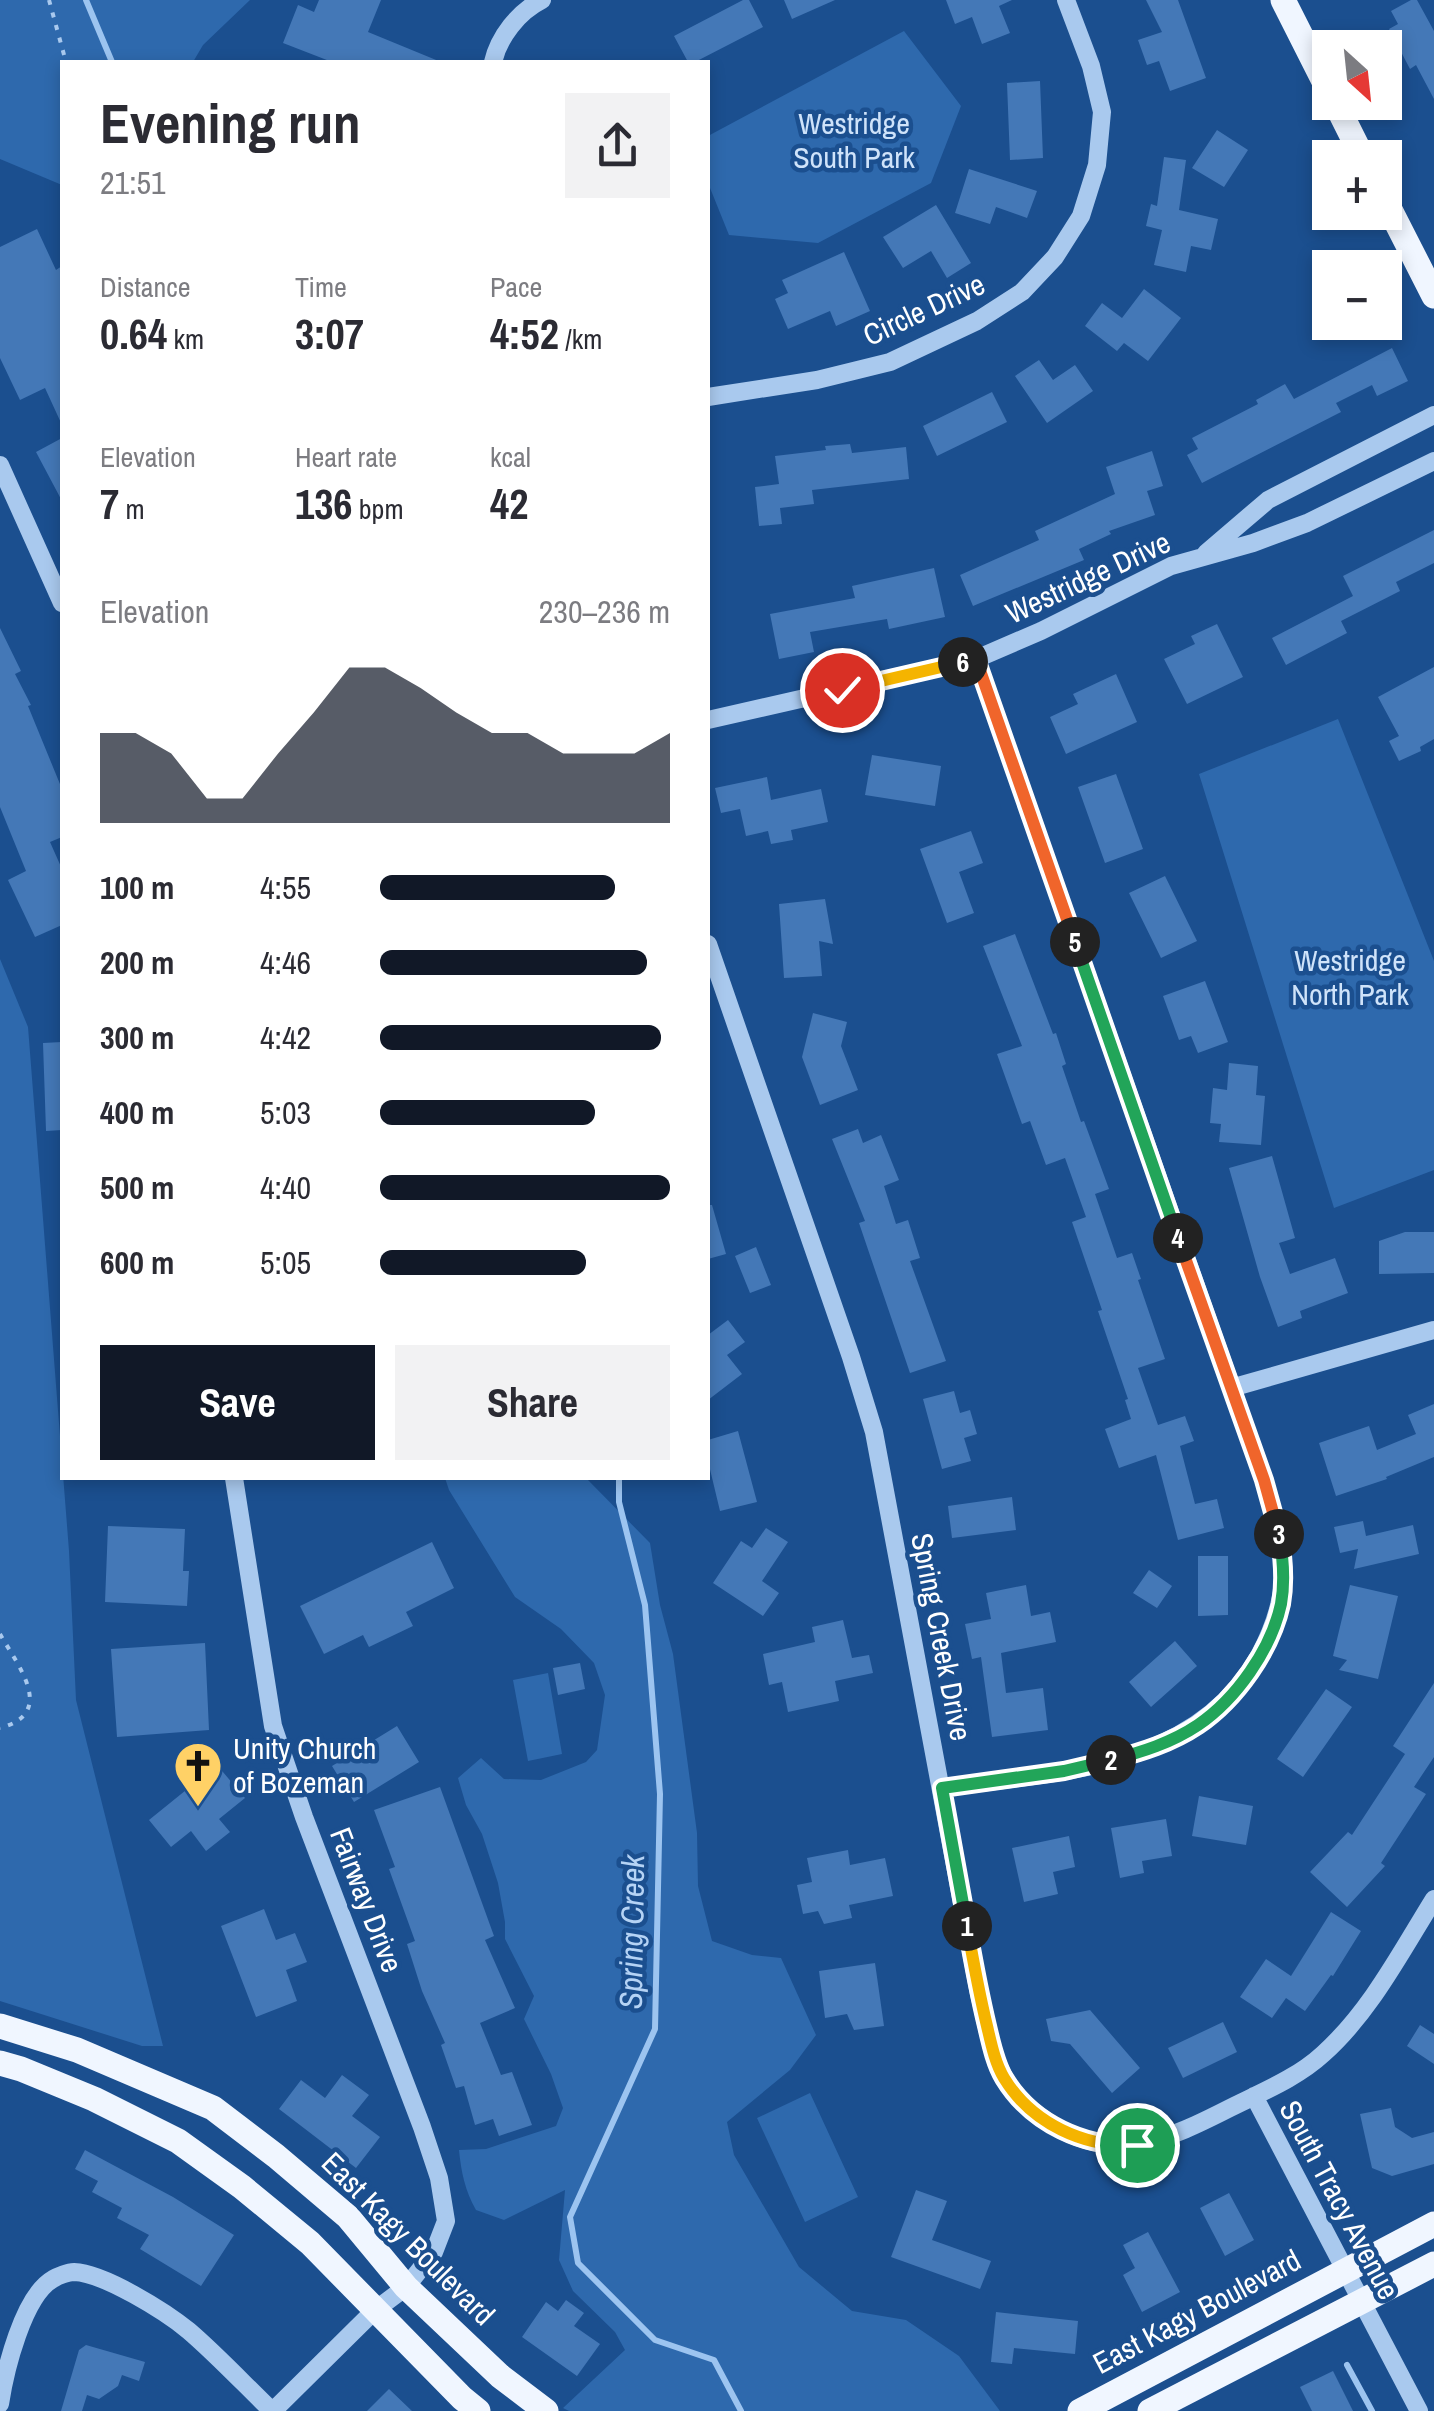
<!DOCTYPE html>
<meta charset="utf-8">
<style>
:root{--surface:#fff;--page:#f2f2f3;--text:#2b2b33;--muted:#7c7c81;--accent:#111827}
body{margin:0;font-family:"Archivo Narrow",sans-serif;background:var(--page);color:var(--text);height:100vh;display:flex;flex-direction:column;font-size:38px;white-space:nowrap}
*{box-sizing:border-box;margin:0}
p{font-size:32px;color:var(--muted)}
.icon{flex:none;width:55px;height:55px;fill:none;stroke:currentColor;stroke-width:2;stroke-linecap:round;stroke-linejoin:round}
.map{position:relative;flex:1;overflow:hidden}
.details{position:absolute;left:60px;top:60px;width:650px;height:1420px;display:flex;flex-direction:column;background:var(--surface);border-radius:0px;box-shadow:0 5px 15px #0003}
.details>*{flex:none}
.needle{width:65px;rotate:153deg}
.buttons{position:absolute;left:1312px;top:30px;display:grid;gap:20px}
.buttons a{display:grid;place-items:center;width:90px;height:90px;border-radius:0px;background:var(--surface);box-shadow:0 5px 15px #0003;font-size:50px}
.pin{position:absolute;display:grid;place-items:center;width:85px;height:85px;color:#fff;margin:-42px;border:5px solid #fff;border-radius:50%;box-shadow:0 2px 10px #0007}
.km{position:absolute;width:50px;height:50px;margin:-25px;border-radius:50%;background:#222;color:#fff;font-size:28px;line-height:50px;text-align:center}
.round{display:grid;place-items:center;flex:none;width:105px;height:105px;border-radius:0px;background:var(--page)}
.overview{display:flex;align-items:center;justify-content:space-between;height:170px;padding:0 40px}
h1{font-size:55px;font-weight:700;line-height:75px}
.stats{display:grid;grid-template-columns:repeat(3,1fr);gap:15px;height:170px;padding:10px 40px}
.stats div{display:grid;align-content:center}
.stats b{font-size:42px;font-weight:700}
.stats small{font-size:28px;font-weight:400}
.stats p{font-size:28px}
.chart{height:280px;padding:20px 40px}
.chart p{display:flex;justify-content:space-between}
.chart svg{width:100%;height:180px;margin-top:10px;fill:var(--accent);opacity:.7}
.action{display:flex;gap:20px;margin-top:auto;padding:20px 40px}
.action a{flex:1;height:115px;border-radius:0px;background:var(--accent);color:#fff;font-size:40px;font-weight:700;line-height:115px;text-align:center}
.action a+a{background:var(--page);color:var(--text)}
ul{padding:0 40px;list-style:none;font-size:32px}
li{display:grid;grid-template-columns:160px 120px 1fr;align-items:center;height:75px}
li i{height:25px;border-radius:12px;background:var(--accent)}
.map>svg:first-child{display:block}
.green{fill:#2e69ad}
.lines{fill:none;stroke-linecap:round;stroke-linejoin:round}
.stream{stroke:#9cc4f0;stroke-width:6}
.building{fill:#4478b7}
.path{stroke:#a9c9ee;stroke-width:4;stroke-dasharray:5 8;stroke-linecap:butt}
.minor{stroke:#a9c9ee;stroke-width:18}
.major{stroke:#f0f6ff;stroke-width:25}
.split-1-casing{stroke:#fff;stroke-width:20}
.split-2-casing{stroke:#fff;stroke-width:20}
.split-3-casing{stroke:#fff;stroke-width:20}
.split-4-casing{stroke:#fff;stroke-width:20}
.split-5-casing{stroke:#fff;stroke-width:20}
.split-6-casing{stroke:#fff;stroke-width:20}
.split-7-casing{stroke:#fff;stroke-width:20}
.split-1{stroke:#f5b400;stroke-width:12}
.split-2{stroke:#22a559;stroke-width:12}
.split-3{stroke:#22a559;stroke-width:12}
.split-4{stroke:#f0652b;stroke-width:12}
.split-5{stroke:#22a559;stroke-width:12}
.split-6{stroke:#f0652b;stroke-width:12}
.split-7{stroke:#f5b400;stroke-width:12}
.labels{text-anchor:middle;stroke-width:9;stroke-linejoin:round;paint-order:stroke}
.park-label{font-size:30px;fill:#cfe3fa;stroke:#1b4f8f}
.street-label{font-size:30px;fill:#fff;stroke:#1b4f8f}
.poi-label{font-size:30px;fill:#fff;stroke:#1b4f8f;text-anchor:start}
.water-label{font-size:32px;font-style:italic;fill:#b5d3f5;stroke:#1b4f8f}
</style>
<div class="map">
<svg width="1434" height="2411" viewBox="0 0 1434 2411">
<rect width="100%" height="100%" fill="#1b4f8f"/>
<path class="green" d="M0,0H250L203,45L193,62H62V185L0,159Z
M904,31L961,106L931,183L818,243L729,235L708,183V136Z
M1338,719L1434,961V1170L1334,1208L1199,774Z
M0,959L28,1027L69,1551L76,1700L163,2046H142L0,2001Z
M445,1478H586L650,1543L660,1605L673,1654L697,1833L698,1886L712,1941L752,1955L781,1958L816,2035L790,2070L727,2122L734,2155L799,2267L852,2311L906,2320L959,2356L1000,2411H569L563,2408L625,2350L615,2332L573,2291L559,2260L565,2190L504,2220L476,2210C465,2191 461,2171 459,2150L486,2149L556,2126L563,2108L551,2074L524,2019L534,1996L505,1939V1922L498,1883L482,1834L466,1805L458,1778L481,1758L504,1779L541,1780L586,1762L597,1750L605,1695L594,1663L561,1629L515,1597L449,1490Z
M548,1673L562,1754L528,1761L513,1680Z
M810,2093L858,2197L805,2222L757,2118Z"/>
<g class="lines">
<path class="stream" d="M86,0L112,62
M619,1478V1502L645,1605L660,1794L655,2029L570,2217L578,2263L655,2340L714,2360L741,2411
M1347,2365L1372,2411"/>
</g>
<path class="building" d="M319,0H381L368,32L441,62H332L283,43L298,5L314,12Z
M743,0H749L763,27L695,62H688L674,36Z
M784,0H835L792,19Z
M946,0H1012L999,6L1010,33L982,44L972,17L955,24Z
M1146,0H1178L1206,78L1170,91L1159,61L1147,65L1138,40L1162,32Z
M1411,0H1417L1434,31V99L1416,65L1410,69L1389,29L1398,24L1391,11Z
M1040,81L1043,158L1010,160L1007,83Z
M1217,130L1248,150L1224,187L1192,168Z
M1164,157L1186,160L1179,210L1218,219L1211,250L1191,246L1186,272L1154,265L1162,230L1146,226L1151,204L1157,206Z
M969,169L1037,191L1027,218L996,207L990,224L955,213Z
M936,205L971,263L947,278L931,251L903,268L883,237Z
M37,229L56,270L62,266V425L45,388L20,400L0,358V247Z
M844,252L870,311L836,326L830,311L788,329L775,299L788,293L782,280Z
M1144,289L1181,318L1148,361L1124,343L1117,351L1085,326L1102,303L1122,318Z
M1392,348L1408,381L1377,396L1372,385L1336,403L1341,412L1202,483L1187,455L1198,449L1192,438L1258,404L1256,400L1285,384L1294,399Z
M1039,360L1053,380L1075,365L1093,391L1047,423L1015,376Z
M992,392L1007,422L937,456L923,426Z
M62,438V501L36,452Z
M850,444L852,453L906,447L909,479L812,490L814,504L780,508L782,524L759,526L755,487L779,484L775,456L826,450L825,446Z
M1152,451L1163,486L1147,491L1155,515L1109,531L1111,534L1079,549L1084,560L973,606L960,575L1039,540L1035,531L1115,494L1106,467Z
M1434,530V563L1396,582L1400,591L1341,621L1347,633L1286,665L1272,638L1353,596L1343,576Z
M934,568L945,617L889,629L887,619L810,632L814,652L779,659L770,614L855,598L852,586Z
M1217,624L1243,677L1187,704L1164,659L1195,644L1191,636Z
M0,628L21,671L15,674L31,705L28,706L62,789V837L50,842L62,869V925L35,937L8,880L26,871L0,807Z
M1434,667V739L1420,747L1421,751L1399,761L1389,741L1399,736L1378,697Z
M1116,674L1137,722L1066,754L1050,717L1078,704L1073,694Z
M872,755L941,766L935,806L865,795Z
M1116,774L1143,849L1105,863L1078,787Z
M767,777L771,800L821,789L828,822L791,830L793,840L771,844L768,831L746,836L740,809L721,813L715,788Z
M971,831L983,863L959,872L974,913L947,923L920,849Z
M1165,876L1197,941L1161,958L1129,893Z
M825,899L833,944L819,941L822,976L784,978L779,904Z
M1015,934L1053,1034L1056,1033L1066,1064L1062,1066L1081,1122L1084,1121L1109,1189L1095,1194L1117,1258L1132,1253L1141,1279L1138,1280L1165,1359L1138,1368L1158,1425L1185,1416L1194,1441L1180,1446L1195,1504L1217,1499L1224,1528L1178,1540L1156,1455L1119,1468L1105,1429L1131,1419L1125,1400L1128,1399L1098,1311L1102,1310L1072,1222L1086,1217L1065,1158L1046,1165L1030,1121L1022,1124L997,1054L1022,1046L983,946Z
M1205,981L1228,1042L1198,1053L1191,1036L1179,1040L1163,996Z
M813,1013L847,1022L841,1046L858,1090L820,1105L802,1057Z
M62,1042V1130L46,1131L43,1043Z
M1229,1063L1258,1066L1256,1095L1265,1096L1261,1145L1219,1142L1221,1124L1210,1123L1213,1088L1227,1090Z
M858,1129L863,1143L881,1135L899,1180L884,1186L896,1224L908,1220L920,1258L910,1261L946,1361L910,1373L859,1223L865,1221L832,1139Z
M1272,1156L1295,1238L1279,1243L1290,1274L1335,1258L1348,1293L1300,1311L1302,1318L1278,1327L1260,1277L1229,1168Z
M708,1205H712L726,1254L708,1259Z
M1405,1232H1434V1273L1379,1274V1241Z
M756,1247L771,1285L750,1293L735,1256Z
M728,1320L745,1342L727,1355L742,1374L708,1400V1335Z
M954,1391L960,1413L970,1410L977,1434L964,1438L971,1461L942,1469L923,1399Z
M1434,1404V1457L1386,1477L1387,1479L1336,1496L1319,1443L1369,1426L1377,1450L1416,1434L1408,1415Z
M738,1431L757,1502L720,1511L708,1461V1440Z
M1012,1497L1016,1530L952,1538L948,1506Z
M1363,1521L1366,1536L1413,1525L1419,1554L1354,1569L1358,1549L1340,1553L1334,1527Z
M108,1526L185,1529L183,1571H189L187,1606L105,1602Z
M766,1528L788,1542L762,1581L779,1593L763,1616L713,1583L741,1541L752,1548Z
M432,1542L454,1588L406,1612L413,1626L369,1647L363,1635L324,1654L300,1606Z
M1198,1556H1228V1615L1198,1616Z
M1149,1570L1172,1586L1157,1608L1133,1593Z
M1026,1585L1031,1616L1050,1612L1056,1642L1001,1653L1006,1693L1043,1688L1048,1730L992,1737L981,1657L972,1659L965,1624L991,1619L986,1593Z
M1350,1585L1398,1596L1378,1679L1339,1670L1347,1660L1333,1656Z
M843,1620L852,1658L869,1655L873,1673L835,1681L839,1701L788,1712L782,1682L769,1685L763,1654L815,1642L812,1627Z
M1175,1641L1197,1666L1151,1707L1129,1682Z
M205,1643L209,1730L117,1737L111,1649Z
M580,1663L585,1689L558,1695L553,1668Z
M1434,1683V1757L1414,1787L1426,1794L1381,1863L1385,1866L1347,1907L1310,1872L1348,1832L1352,1835L1405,1754L1393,1746Z
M1326,1689L1352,1707L1303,1777L1277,1759Z
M397,1726L419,1762L354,1802L332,1766Z
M217,1765L245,1798L219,1819L230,1832L206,1851L191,1831L171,1847L149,1820Z
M440,1787L494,1936L485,1940L515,2008L480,2023L501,2075L512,2072L532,2125L499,2136L493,2119L475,2125L464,2086L456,2088L441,2045L445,2043L422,1991L407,1944L415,1941L389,1869L395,1867L374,1810Z
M1199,1796L1253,1806L1246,1845L1192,1836Z
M1166,1819L1172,1856L1142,1861L1144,1873L1120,1878L1111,1828Z
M1069,1836L1075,1867L1053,1872L1058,1894L1024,1902L1012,1848Z
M848,1850L850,1865L885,1858L893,1896L849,1905L852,1918L824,1924L818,1911L803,1914L797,1885L812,1882L807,1858Z
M264,1909L276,1940L295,1933L307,1962L286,1970L297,2001L256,2017L221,1926Z
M1331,1912L1361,1931L1333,1976L1331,1975L1305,2011L1286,1998L1272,2018L1240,1997L1266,1959L1291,1976Z
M875,1963L884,2026L854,2030L847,2014L825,2018L819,1971Z
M1090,2010L1140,2068L1112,2093L1070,2044L1051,2041L1046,2019Z
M1223,2022L1237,2052L1183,2078L1168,2048Z
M1420,2025L1434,2034V2064L1407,2046Z
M342,2075L369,2095L352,2116L380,2137L356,2168L279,2109L301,2080L325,2098Z
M1391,2108L1395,2127L1412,2138L1434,2132V2164L1392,2176L1372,2168L1360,2114Z
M85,2150L173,2197L234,2235L201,2286L140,2249L149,2235L117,2218L122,2208L92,2192L98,2181L75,2169Z
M916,2190L947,2201L932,2240L991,2261L980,2289L891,2257Z
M1229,2193L1254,2240L1225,2256L1200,2208Z
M1148,2232L1180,2292L1142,2312L1123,2275L1135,2268L1123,2245Z
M566,2300L584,2313L574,2326L600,2344L577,2376L522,2337L546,2302L558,2311Z
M996,2312L1078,2321L1075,2354L1014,2348L1012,2364L991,2362Z
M86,2345L145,2362L139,2381L122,2375L118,2386L99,2399L87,2395L82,2411H61L79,2350Z
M1333,2371L1353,2411H1312L1300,2387Z
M389,2389L412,2411H367Z"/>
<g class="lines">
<path class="path" d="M49,0L66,62
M0,1634C18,1666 57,1713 0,1728"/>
<path class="minor" d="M493,62C499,37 518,12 542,0
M708,397L817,380L890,362L977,321L1022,292L1055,257L1081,216L1097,165L1102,112L1091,66L1066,0
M0,465L62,603
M1206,553L1268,500L1434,415
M708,720L976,659L1041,631L1171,566L1253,543L1307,523L1434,461
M708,944L851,1357L874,1432L979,1994C986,2021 990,2050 1003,2075C1013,2095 1032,2112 1051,2124C1115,2165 1169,2139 1230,2108C1262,2092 1297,2078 1323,2054C1370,2012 1401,1952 1434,1899
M1231,1388L1434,1330
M234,1478L273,1726L304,1817L422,2127L439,2178L446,2221L434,2252L406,2287L374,2311L273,2411
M941,1788C1056,1772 1196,1770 1259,1656C1275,1626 1285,1596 1283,1561C1281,1533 1271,1506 1264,1480L976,659
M1254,2096L1419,2411
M0,2404C5,2371 23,2296 53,2279C58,2276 68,2272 74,2272C104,2273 166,2312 189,2331C218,2356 245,2385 272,2411"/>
<path class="major" d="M1283,0L1330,93
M1335,102L1363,158
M1385,200L1434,296
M0,2026L77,2050L213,2108L276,2156L348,2217L406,2287L500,2376L546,2411
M0,2063L21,2069L94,2099L178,2141L242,2187L310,2243L462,2398L478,2411
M1080,2411L1434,2224
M1150,2411L1434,2264"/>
</g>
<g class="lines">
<g class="split-1-casing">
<path id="split-1" d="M967,1926C973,1960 979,1993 987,2026C991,2043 995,2063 1004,2078C1032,2124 1085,2148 1137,2145"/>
</g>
<g class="split-2-casing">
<path id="split-2" d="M967,1926L942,1788L1064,1771L1111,1760"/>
</g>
<g class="split-3-casing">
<path id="split-3" d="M1111,1760C1142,1752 1171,1743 1198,1725C1236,1699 1271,1650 1281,1604C1285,1582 1283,1557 1279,1534"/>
</g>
<g class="split-4-casing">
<path id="split-4" d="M1178,1238L1264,1480L1279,1534"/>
</g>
<g class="split-5-casing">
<path id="split-5" d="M1075,942L1178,1238"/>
</g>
<g class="split-6-casing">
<path id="split-6" d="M963,662L976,659L1075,942"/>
</g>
<g class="split-7-casing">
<path id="split-7" d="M842,690L963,662"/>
</g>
<use href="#split-1" class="split-1"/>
<use href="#split-2" class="split-2"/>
<use href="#split-3" class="split-3"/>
<use href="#split-4" class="split-4"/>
<use href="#split-5" class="split-5"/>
<use href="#split-6" class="split-6"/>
<use href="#split-7" class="split-7"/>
</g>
<defs>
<g id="church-pin" transform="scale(2.5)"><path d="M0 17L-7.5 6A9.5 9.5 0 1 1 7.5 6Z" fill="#ffd166" stroke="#1b4f8f"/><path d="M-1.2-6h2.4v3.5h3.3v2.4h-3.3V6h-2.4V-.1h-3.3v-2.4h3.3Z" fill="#111"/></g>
</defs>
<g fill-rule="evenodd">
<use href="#church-pin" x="198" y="1766"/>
</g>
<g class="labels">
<g class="park-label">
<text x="854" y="134">Westridge<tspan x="854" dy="34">South Park</tspan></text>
<text x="1350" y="971">Westridge<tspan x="1350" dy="34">North Park</tspan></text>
</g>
<g class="street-label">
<text transform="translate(924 310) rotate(-25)" y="10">Circle Drive</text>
<text transform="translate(1088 578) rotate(-25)" y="10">Westridge Drive</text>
<text transform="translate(941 1637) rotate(79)" y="10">Spring Creek Drive</text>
<text transform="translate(366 1900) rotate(69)" y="10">Fairway Drive</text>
<text transform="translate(1339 2200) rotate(62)" y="10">South Tracy Avenue</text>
<text transform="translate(408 2239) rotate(45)" y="10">East Kagy Boulevard</text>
<text transform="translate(1197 2312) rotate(-28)" y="10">East Kagy Boulevard</text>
</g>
<g class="poi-label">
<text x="233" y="1759">Unity Church<tspan x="233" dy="34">of Bozeman</tspan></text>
</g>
<g class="water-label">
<text transform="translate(632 1932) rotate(-89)" y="11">Spring Creek</text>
</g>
</g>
</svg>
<div class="buttons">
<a><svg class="needle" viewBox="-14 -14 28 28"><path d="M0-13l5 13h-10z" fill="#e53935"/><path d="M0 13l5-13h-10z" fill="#7c7c81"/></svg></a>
<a>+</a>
<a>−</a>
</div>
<div class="pin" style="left:1137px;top:2145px;background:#1e9e55"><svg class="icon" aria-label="arrive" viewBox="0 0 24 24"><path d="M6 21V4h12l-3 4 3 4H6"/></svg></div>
<div class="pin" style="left:842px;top:690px;background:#d93025"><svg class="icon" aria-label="check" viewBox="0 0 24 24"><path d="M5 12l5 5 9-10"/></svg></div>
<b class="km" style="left:967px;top:1926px">1</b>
<b class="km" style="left:1111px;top:1760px">2</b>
<b class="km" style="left:1279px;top:1534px">3</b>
<b class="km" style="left:1178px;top:1238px">4</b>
<b class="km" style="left:1075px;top:942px">5</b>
<b class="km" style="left:963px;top:662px">6</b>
<section class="details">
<div class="overview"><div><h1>Evening run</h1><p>21:51</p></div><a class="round"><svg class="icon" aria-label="share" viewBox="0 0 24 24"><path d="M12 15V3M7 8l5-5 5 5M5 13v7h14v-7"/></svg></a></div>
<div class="stats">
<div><p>Distance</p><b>0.64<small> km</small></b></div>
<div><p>Time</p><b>3:07</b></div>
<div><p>Pace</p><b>4:52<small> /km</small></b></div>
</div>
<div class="stats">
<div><p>Elevation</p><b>7<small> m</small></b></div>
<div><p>Heart rate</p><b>136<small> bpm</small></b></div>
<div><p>kcal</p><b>42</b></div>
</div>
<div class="chart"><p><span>Elevation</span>230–236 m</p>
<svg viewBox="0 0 160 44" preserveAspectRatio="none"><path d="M0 44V22L10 22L20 27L30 38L40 38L50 27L60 17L70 6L80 6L90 11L100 17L110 22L120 22L130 27L140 27L150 27L160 22V44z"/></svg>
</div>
<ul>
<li><b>100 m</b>4:55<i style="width:81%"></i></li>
<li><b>200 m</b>4:46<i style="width:92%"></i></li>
<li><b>300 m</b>4:42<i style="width:97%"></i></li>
<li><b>400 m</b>5:03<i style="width:74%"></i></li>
<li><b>500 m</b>4:40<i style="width:100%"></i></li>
<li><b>600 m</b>5:05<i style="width:71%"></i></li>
</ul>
<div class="action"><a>Save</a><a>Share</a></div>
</section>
</div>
